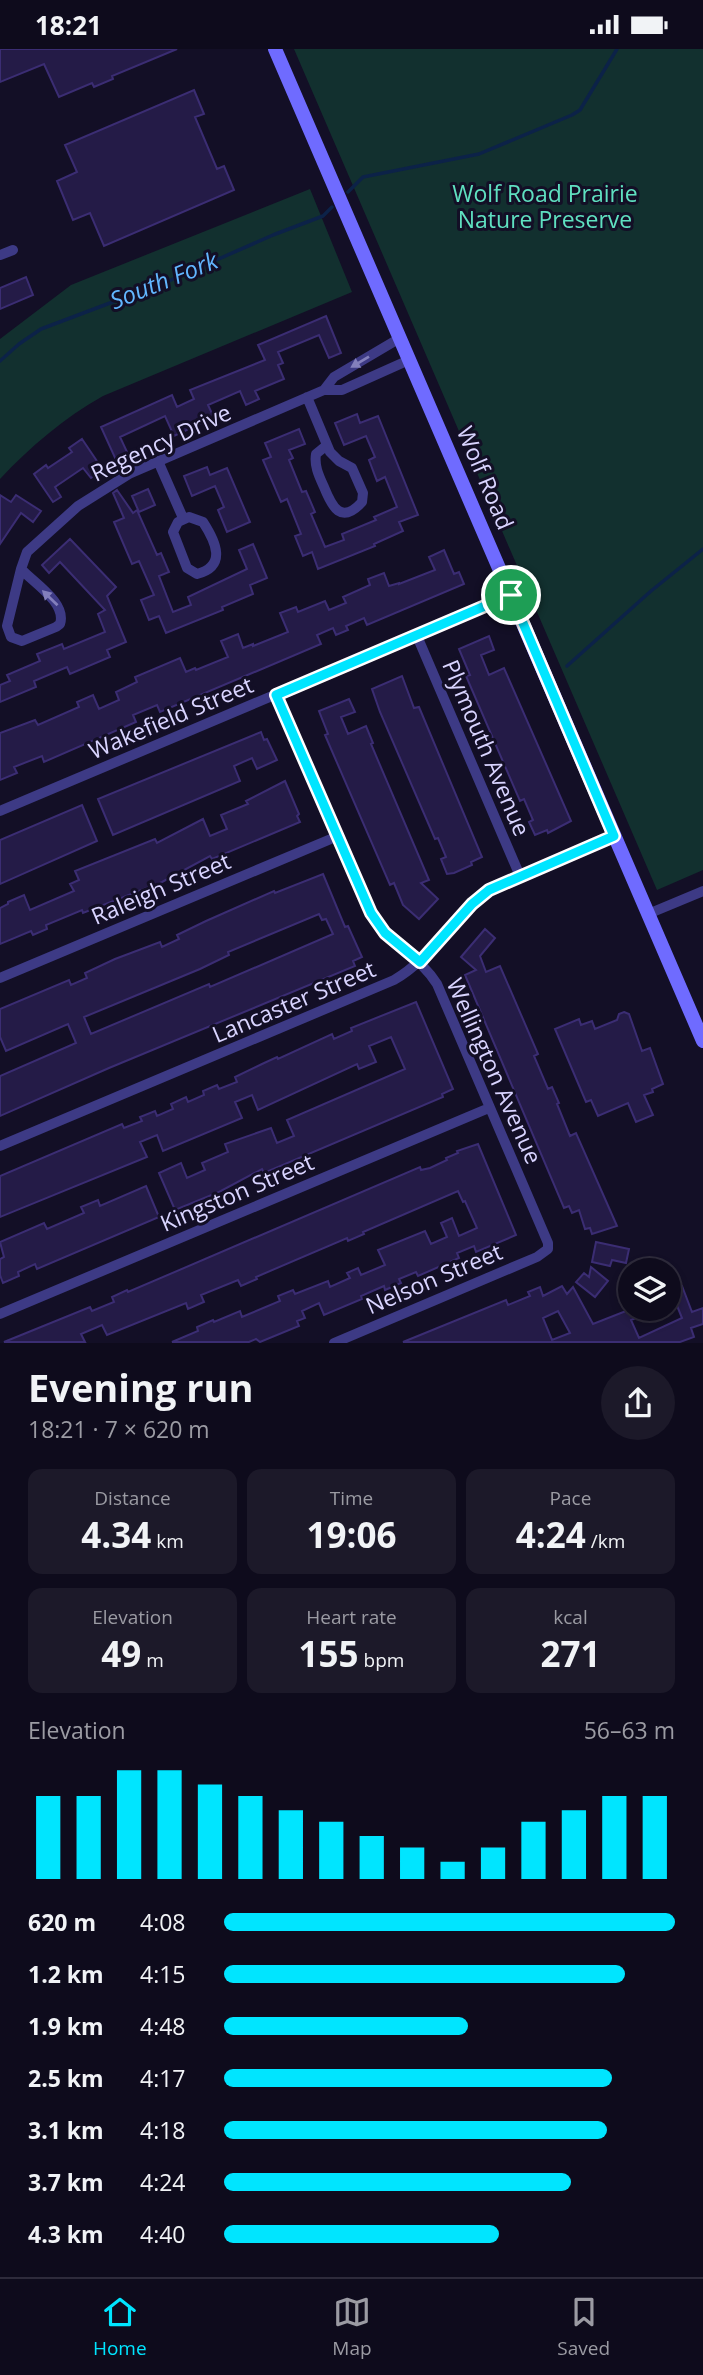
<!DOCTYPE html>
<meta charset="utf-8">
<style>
:root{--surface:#0e0b1c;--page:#1c1929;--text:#f1f3f6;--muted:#9b9ba3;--line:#2e2b3b;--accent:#00e5ff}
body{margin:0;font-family:"Open Sans",sans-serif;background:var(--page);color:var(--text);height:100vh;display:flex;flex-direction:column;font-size:26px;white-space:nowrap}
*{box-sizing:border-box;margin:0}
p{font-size:23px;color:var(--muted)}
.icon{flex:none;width:38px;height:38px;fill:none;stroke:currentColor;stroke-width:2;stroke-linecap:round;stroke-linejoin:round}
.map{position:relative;height:1294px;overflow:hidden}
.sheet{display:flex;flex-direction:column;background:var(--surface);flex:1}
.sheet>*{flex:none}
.fabs{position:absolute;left:618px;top:1209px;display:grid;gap:14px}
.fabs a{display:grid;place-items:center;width:63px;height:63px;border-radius:50%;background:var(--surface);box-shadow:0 4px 10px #0003,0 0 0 2px var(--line);font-size:35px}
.pin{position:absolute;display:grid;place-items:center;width:60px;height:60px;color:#fff;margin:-30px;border:4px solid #fff;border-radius:50%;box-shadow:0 2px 7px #0007}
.round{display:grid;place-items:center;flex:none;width:74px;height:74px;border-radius:37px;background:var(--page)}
.overview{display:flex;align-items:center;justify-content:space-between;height:119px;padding:0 28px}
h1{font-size:38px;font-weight:700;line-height:52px}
.stats{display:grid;grid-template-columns:repeat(3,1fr);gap:10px;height:119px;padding:7px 28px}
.stats div{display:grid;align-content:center;border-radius:14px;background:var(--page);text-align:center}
.stats b{font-size:35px;font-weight:700}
.stats small{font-size:19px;font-weight:400}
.stats p{font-size:19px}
.chart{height:196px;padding:14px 28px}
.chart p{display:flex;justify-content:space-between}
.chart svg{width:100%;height:126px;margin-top:7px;stroke:var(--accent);stroke-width:6}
ul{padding:0 28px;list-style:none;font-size:23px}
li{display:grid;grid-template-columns:112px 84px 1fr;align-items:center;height:52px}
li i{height:18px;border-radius:9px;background:var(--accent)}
.status{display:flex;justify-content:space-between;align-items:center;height:49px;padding:0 35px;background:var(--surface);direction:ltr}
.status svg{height:19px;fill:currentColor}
.menu{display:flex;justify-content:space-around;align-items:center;height:98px;border-top:2px solid var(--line);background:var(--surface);font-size:19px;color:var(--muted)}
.menu a{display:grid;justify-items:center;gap:4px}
.menu .current{color:var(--accent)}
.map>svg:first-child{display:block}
.green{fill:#12302f}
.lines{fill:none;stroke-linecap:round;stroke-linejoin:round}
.stream{stroke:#0c2248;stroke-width:3.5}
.building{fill:#241b47;stroke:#3b2d73;stroke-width:2;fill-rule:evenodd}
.street{stroke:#3d3a85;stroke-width:10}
.secondary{stroke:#6f6bff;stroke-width:14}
.oneway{fill:#837fbc}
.route-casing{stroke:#fff;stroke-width:14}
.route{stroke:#00e5ff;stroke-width:9}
.labels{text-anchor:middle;stroke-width:6;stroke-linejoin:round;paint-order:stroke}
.park-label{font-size:23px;fill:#5fe0c0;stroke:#130f26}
.street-label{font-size:23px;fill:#d9d4ff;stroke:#130f26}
.water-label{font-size:24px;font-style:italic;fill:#62b6ff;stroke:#130f26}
</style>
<div class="status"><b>18:21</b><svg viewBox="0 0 49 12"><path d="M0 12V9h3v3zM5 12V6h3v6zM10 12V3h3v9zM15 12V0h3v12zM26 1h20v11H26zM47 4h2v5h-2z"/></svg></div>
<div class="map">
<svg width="703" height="1294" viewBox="0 0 703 1294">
<rect width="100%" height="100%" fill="#130f26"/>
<path class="green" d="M294,0H703V821L657,841Z
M310,140L352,243L103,347C64,369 31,397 0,430V290L71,236Z"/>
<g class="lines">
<path class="stream" d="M348,143L363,128L479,105L572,66L580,61L617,0
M0,312L19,295L41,280L171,231L273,186L323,167L332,158
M567,617L651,542L703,500"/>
</g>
<path class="building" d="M0,0H177L112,27L113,30L94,38L92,34L59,48L44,15L0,33Z
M194,41L204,65L195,68L217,120L224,117L234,141L104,197L90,164L73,171L57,132L77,123L65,96Z
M26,228L33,246L0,260V239Z
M326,267L341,304L329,309L319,286L278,303L283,314L278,316L284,330L255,342L259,350L246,356L240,342L208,356L215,371L205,375L204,373L174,387L165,367L120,388L128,405L116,411L101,378L172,346L177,358L194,350L190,341L265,311L258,296Z
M357,365L360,374L378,367L418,466L399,473L403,482L374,495L375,497L318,520L312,503L303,507L295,487L301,485L287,450L281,453L263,411L271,408L265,394L299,380L305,395L289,401L293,409L289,411L302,443L306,442L315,463L311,465L325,498L344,491L342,485L376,471L374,468L397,458L385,428L377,432L369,411L375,408L366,387L344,396L335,374Z
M82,390L103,421L91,429L83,419L55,438L61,448L53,453L34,425L46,416L48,419L72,403L69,399Z
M207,418L210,426L227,419L250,473L227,483L218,461L224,458L215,437L192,447L184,427Z
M148,440L155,456L139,463L132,447Z
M117,441L133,464L137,461L157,506L161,504L169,523L159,527L173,563L191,556L188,548L247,520L239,501L253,495L267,529L250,536L253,545L222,558L223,561L166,584L159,567L149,571L141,551L154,546L139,512L132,515L114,473L124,469L113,444Z
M0,446L11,453L16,446L41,462L33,473L21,464L0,495Z
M70,490L116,538L107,547L126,593L107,601L110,608L70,625L67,618L34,632L36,638L0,653V636L10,632L7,626L40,612L37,605L62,595L64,600L105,583L98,565L105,561L60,513L49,524L42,516Z
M444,501L454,525L459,523L464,535L367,576L364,569L346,577L348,581L336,586L333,579L317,586L321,595L160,663L157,656L133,666L136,673L44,713L42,707L14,718L17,724L0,731V684L35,671L38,676L79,658L77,653L93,646L99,660L119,651L116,643L137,633L135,628L180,609L186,623L195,619L196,621L228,608L221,592L238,585L243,599L253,595V597L288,583L280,564L296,558L298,563L325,552L329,561L346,554L343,548L370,536L368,530L384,524L389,537L399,534V535L435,521L429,508Z
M489,587L494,601L481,606L489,626L504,619L571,772L548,784L547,781L535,786L529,773L533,771L524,750L520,752L466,627L470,626L459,600Z
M402,627L414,659L419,658L482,808L471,813L472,816L454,824L447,825L441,810L446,808L438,789L435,790L380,663L372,640Z
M349,650L355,663L341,668L348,685L366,677L373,694L371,695L429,831L421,834L438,850L419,870L403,856L394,834L390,836L325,686L328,685L319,662Z
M261,683L264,691L267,690L277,711L257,720L252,709L234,717L240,732L113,786L98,750Z
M285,732L299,765L297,767L300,773L212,810L210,807L162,833L83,864L82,861L46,876L47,880L33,886L31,882L0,895V859L8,855V853L24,846L30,861L74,842L70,835L79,831L75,822L155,790L157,794L203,770L210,787L227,780L221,766L248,755L246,752Z
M82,756L97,792L0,835V791Z
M323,825L345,878L348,877L362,908L353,912L355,917L109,1019L0,1067V1027L76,994L68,975L6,1002L0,988V960L69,931L71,936L87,929L85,924L115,910L160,893L162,898L179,890L177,886L206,872L274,842L275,844ZM319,865L322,871L326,870L333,885L210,938L209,935L91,985L84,968L200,920L229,906L228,903Z
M485,880L495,889L480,907L486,923L500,917L538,1005L534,1007L548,1040L552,1038L559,1054L557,1055L570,1087L576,1084L617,1177L592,1185L590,1179L585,1180L579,1161L572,1164L569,1157L564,1159L465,926L476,921L461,908Z
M416,953L453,1040L442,1045L443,1048L264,1124L262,1120L219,1143L175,1161L159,1124L181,1114L187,1129L205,1121L202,1114L228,1103L225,1095L271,1079L277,1094L294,1087L287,1071L405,1020L391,988L369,997L376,1013L359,1020L357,1015L258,1061L252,1046L235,1053L242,1069L163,1102L157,1086L140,1093L147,1108L0,1168V1127L122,1075L124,1079L142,1072L140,1068L155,1062L157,1067L173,1060L171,1055L186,1048L188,1053L204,1046L203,1042L217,1036L219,1040L237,1033L235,1028L262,1015L277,1008L278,1010L332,985L334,990L352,982L351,979Z
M624,963L629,965L642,1002L650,999L663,1035L652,1040L653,1043L644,1046L653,1066L636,1073L628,1054L598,1067L591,1051L586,1053L555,980L579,970L581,976L592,972L595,980L617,971L619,965Z
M478,1095L516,1186L476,1203L474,1197L457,1204L459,1209L418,1227L416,1223L399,1230L401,1234L385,1241L384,1237L361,1247L362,1250L324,1266L319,1254L302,1262L305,1269L297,1272L299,1277L260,1293L256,1290L249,1293H172L198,1282L197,1278L213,1271L214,1273L240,1262L242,1268L280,1252L278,1247L293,1241L295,1245L328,1232L330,1238L350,1229L347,1224L358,1219L361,1226L385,1216L378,1201L425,1182L431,1195L447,1188L441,1174L452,1169L459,1187L477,1179L465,1152L463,1153L458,1142L363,1183L364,1185L348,1192L347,1189L256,1228L257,1230L241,1237L238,1231L201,1246L204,1253L188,1260L186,1254L107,1286L102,1276L81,1285L85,1293H4L90,1258L92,1262L114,1253L112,1248L127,1241L128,1243L420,1118L421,1121L430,1119L447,1111L446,1109L458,1104L457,1102Z
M146,1137L159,1168L37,1220L35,1215L18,1223L19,1227L3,1234L0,1226V1210L4,1208L0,1193L44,1174L47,1180L84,1164L81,1158L98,1151L100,1157Z
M596,1193L629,1200L626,1214L612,1211L610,1217L592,1213Z
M591,1218L608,1232L595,1248L576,1233L584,1224L589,1228Z
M562,1237L567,1245L573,1238L593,1275L631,1260H658L631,1271L639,1289L682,1269L671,1242L682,1237L692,1263L703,1259V1275L691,1279L694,1288L680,1293H403L506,1251L508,1256L530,1247L528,1243L540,1238L543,1247ZM558,1262L570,1284L552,1291L543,1269Z"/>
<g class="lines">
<path class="street" d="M0,206L13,201
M324,341L334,328L400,289
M307,348L330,403L339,412L352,419L363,444L362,453C341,476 332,458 324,438C319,427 314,417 316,405L327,396
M158,412L183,469
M189,468L203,473C216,493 227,517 197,525L187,519L173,483L178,473Z
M21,520C34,534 67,554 60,575L56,578L22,592L11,588L7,577L21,520L27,503L78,457L129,425L324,341H342L409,311
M417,587L520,827
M276,646L371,864C388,892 419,907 437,935L548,1194V1200L537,1208L334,1294
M0,762L511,546
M648,865L703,842
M0,929L338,787
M0,1097L394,931C433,909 453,866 490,841L614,787
M0,1265L489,1059"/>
<path class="secondary" d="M275,0L703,992"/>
</g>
<defs><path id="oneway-solid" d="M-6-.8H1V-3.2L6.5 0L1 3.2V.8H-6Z" transform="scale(1.75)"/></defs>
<g class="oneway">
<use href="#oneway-solid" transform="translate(360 313) rotate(149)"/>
<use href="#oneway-solid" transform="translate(50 549) rotate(-136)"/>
</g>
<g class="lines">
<g class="route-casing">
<path id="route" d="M511,546L614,787L489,841L472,855L420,913L385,884L371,864L276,646Z"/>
</g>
<use href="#route" class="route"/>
</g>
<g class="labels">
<g class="park-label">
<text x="545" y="153">Wolf Road Prairie<tspan x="545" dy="26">Nature Preserve</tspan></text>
</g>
<g class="street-label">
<text transform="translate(161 394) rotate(-25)" y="8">Regency Drive</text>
<text transform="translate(485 429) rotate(67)" y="8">Wolf Road</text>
<text transform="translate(171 669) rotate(-23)" y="8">Wakefield Street</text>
<text transform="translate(486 699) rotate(67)" y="8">Plymouth Avenue</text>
<text transform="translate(161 840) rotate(-23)" y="8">Raleigh Street</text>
<text transform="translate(294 953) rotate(-23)" y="8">Lancaster Street</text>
<text transform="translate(494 1022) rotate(66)" y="8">Wellington Avenue</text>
<text transform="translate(237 1144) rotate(-23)" y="8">Kingston Street</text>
<text transform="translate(434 1230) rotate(-23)" y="8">Nelson Street</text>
</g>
<g class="water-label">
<text transform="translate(164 232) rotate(-22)" y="8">South Fork</text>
</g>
</g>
</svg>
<div class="fabs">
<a><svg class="icon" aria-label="layers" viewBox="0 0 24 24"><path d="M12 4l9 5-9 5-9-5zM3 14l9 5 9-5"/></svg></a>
</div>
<div class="pin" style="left:511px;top:546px;background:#1e9e55"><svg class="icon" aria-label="arrive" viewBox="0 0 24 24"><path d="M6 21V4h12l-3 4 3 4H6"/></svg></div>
</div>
<section class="sheet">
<div class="overview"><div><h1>Evening run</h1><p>18:21 · 7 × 620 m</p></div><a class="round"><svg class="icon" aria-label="share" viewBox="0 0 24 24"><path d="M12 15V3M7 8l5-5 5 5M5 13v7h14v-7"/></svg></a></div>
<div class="stats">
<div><p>Distance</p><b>4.34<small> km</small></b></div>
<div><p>Time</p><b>19:06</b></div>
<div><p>Pace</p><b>4:24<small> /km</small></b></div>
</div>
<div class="stats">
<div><p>Elevation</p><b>49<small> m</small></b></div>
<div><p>Heart rate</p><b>155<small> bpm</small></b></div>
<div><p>kcal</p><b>271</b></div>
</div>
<div class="chart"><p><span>Elevation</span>56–63 m</p>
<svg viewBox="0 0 160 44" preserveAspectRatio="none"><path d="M5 44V15M15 44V15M25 44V6M35 44V6M45 44V11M55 44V15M65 44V20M75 44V24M85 44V29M95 44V33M105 44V38M115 44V33M125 44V24M135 44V20M145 44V15M155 44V15"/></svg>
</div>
<ul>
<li><b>620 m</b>4:08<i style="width:100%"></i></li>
<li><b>1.2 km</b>4:15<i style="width:89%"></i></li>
<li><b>1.9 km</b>4:48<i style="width:54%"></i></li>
<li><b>2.5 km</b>4:17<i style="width:86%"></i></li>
<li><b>3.1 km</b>4:18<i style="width:85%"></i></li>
<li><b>3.7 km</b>4:24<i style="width:77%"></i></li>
<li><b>4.3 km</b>4:40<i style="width:61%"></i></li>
</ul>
</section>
<nav class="menu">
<a class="current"><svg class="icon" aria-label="home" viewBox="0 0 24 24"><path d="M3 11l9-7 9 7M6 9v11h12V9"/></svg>Home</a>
<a><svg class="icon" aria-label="map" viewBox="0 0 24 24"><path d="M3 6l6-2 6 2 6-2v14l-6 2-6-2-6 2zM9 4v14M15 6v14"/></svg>Map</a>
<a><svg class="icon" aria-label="saved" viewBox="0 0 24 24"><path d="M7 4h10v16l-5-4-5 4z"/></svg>Saved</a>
</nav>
